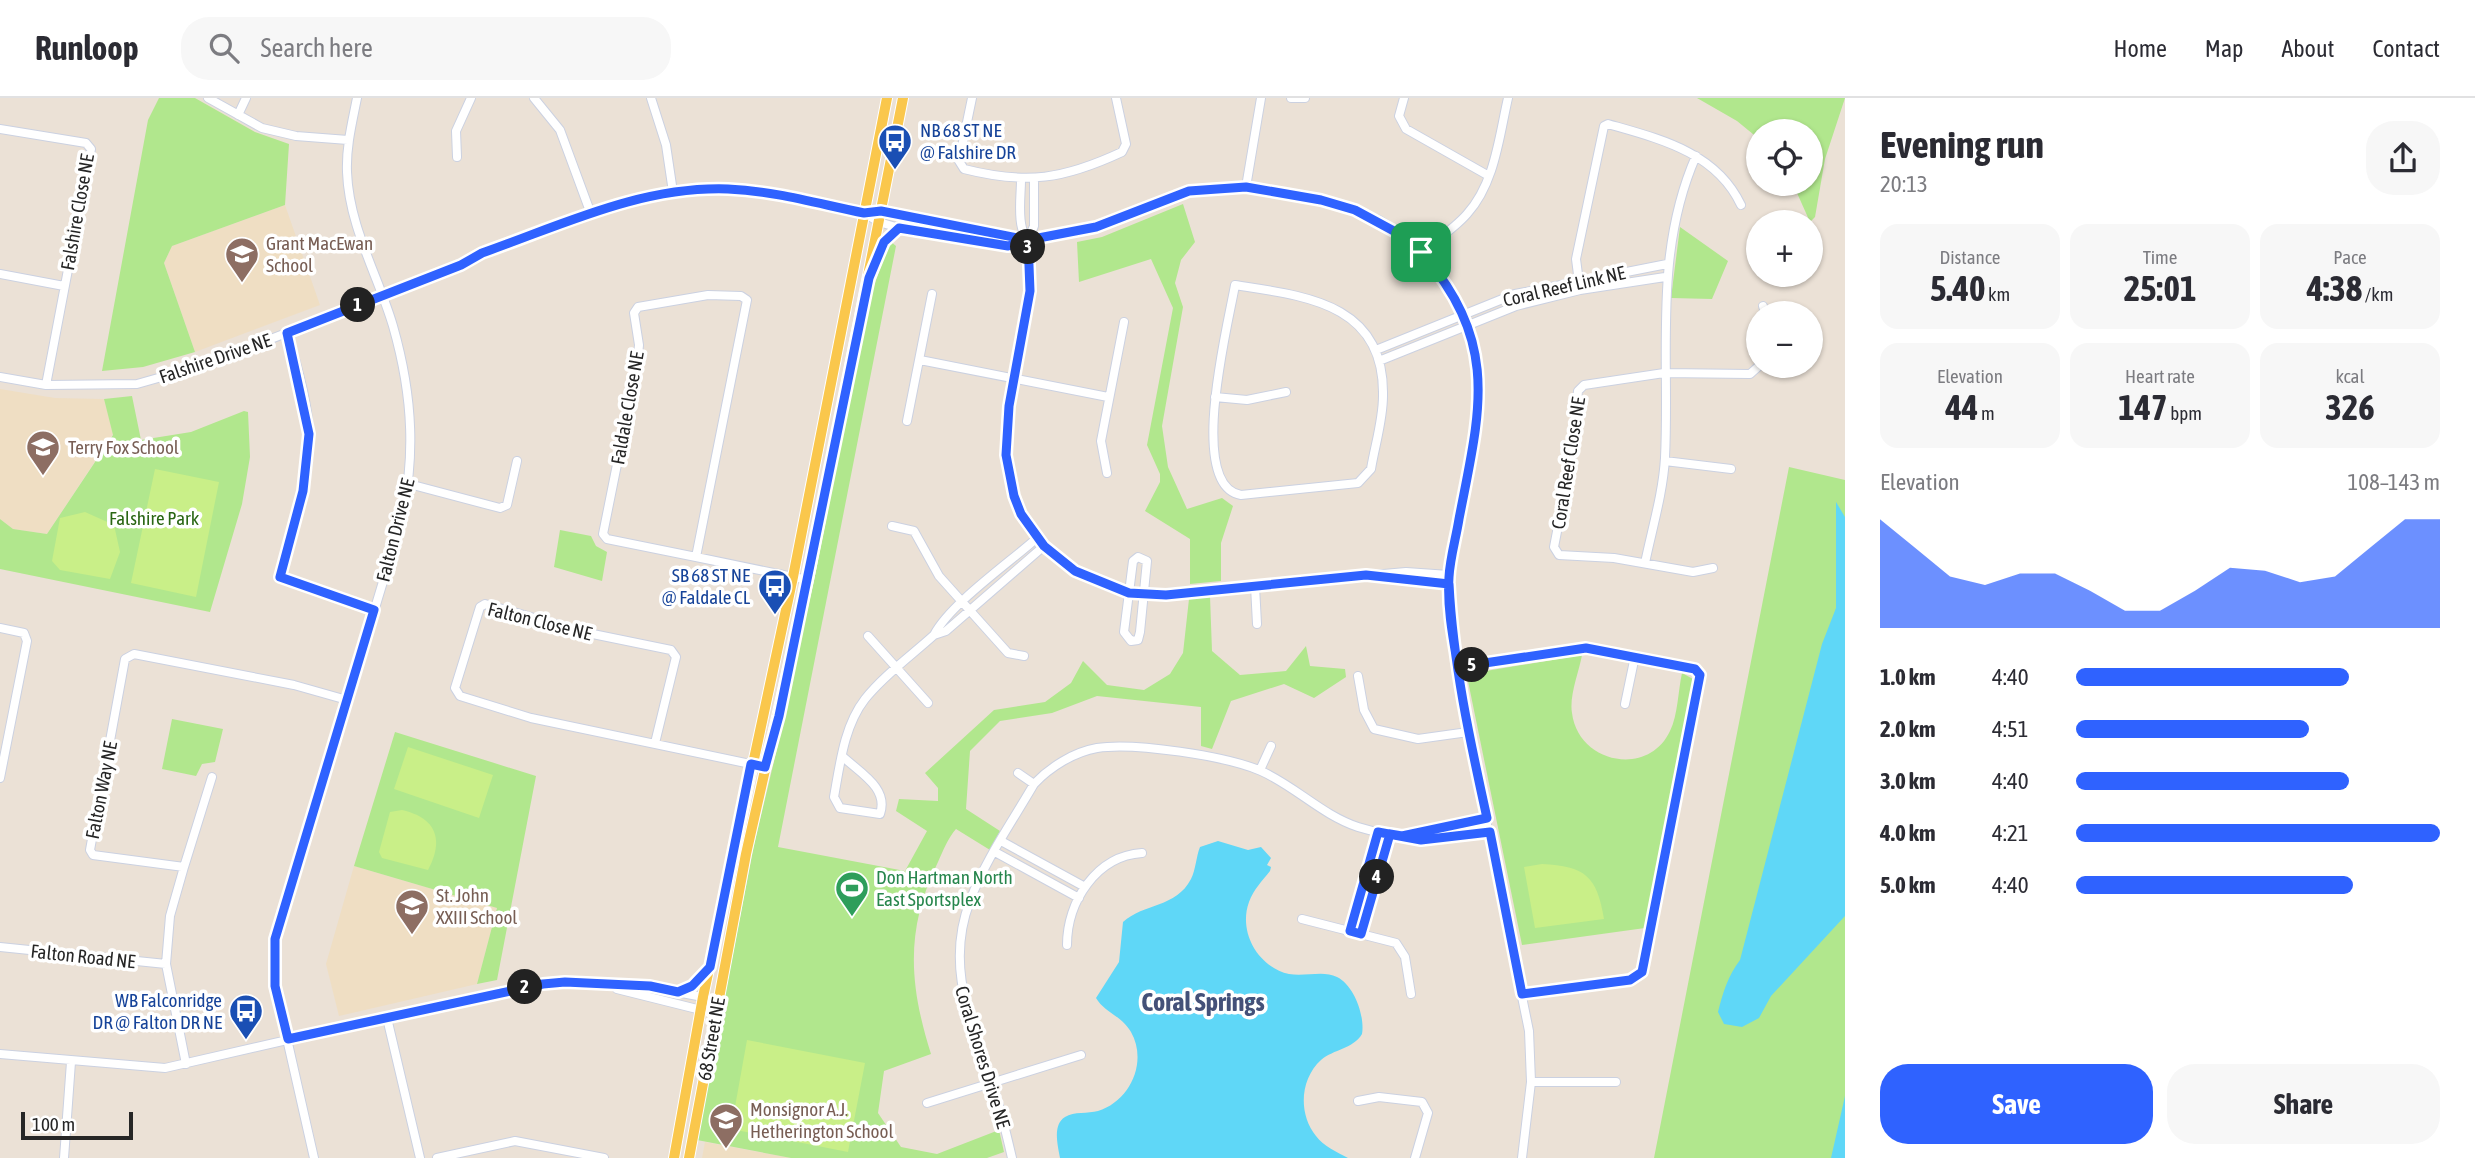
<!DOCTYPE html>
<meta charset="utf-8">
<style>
:root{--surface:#fff;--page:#f7f7f7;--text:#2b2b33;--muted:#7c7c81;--line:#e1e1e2;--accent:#2f62ff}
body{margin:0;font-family:"Asap Condensed",sans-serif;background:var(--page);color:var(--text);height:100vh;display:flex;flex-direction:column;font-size:26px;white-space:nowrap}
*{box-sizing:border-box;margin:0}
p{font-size:23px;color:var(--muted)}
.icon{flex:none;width:38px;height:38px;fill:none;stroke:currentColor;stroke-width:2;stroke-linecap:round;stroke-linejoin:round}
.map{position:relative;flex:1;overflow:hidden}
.drawer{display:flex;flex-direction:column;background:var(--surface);width:630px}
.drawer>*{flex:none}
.buttons{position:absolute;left:1746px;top:21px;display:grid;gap:14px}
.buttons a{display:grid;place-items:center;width:77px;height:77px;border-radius:50%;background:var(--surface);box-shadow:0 2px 5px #0004;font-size:35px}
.scale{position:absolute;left:21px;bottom:18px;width:112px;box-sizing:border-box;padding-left:7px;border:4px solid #262626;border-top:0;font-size:19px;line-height:24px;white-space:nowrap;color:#262626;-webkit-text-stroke:5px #fff;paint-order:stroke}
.pin{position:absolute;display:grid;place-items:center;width:60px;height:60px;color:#fff;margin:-30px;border-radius:14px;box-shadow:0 4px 10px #0006}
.km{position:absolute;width:35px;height:35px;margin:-18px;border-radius:50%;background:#222;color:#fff;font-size:19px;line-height:35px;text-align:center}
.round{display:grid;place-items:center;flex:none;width:74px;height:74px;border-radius:28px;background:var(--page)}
.overview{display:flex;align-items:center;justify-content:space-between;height:119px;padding:0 35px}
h1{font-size:38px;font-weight:700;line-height:52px}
.metrics{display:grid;grid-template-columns:repeat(3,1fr);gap:10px;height:119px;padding:7px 35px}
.metrics div{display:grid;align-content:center;border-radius:18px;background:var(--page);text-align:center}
.metrics b{font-size:35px;font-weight:700}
.metrics small{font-size:19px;font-weight:400}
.metrics p{font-size:19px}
.chart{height:196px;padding:14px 35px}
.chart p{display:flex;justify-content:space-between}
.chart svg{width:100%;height:126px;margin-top:7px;fill:var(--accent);opacity:.7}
.button{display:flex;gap:14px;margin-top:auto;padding:14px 35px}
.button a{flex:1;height:80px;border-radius:28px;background:var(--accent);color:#fff;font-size:28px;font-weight:700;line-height:80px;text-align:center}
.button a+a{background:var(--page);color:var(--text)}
ul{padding:0 35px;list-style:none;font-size:23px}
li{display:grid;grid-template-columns:112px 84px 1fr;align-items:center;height:52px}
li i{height:18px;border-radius:9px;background:var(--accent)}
header{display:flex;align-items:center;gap:42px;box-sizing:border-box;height:98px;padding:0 35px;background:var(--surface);border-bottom:2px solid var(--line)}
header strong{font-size:33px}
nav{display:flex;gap:38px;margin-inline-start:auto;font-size:24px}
.search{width:490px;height:63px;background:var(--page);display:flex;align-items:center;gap:18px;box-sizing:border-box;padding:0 24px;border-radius:28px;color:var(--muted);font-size:26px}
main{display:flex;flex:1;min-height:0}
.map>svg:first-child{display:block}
.education{fill:#efdec3}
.green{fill:#b1e78d}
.pitch{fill:#c9ef88}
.water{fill:#5fd7f7}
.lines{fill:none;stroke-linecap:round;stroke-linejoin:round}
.minor-casing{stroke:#cbd1e1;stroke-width:10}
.major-casing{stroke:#fff;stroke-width:12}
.minor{stroke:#fff;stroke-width:8}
.major{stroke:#fac74c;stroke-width:10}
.route-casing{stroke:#fff;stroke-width:14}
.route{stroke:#2f62ff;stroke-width:9}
.labels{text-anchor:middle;stroke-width:7;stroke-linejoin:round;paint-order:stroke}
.transit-label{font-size:19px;fill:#164399;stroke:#fff;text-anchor:end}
.street-label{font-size:19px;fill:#262626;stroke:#fff}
.education-label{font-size:19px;fill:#785e54;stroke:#fff;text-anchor:start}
.park-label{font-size:19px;fill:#2a6614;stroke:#fff}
.leisure-label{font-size:19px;fill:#27864d;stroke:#fff;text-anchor:start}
.district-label{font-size:26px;font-weight:bold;fill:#445179;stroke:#fff}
</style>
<header>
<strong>Runloop</strong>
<div class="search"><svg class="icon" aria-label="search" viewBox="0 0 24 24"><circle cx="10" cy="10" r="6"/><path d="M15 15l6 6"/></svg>Search here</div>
<nav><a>Home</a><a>Map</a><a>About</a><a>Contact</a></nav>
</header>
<main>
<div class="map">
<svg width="1845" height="1060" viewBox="0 0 1845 1060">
<rect width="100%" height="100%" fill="#ebe1d6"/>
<path class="education" d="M285,107L320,207L195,254L164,165L172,148Z
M0,291L55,300L104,301L113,336L47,436L13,431L0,421Z
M354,768L497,810L477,886L339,918L326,866Z
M705,1044L791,1060H702Z"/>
<path class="green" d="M159,0H195L255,34L289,46L285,107L172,148L164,165L195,254L143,269L102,273L148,22Z
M1697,0H1845L1825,61L1815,119L1810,124L1793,86H1811V33H1759V41L1737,23Z
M1183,106L1195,144L1181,162L1175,185L1183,209L1162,328L1168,369L1187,411L1222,400L1233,408L1221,445V483L1190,486V441L1145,413L1160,384V376L1147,347L1173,210L1151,161L1079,184L1077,144L1102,139Z
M1680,129L1728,163L1712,201L1671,200Z
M890,143L896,148L778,749L905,773L927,733L896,713L899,701L938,703V690L925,675L994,612L1045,604L1071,585L1083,563L1107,587L1144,592L1170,576L1183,555L1189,501L1210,498L1212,553L1240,577L1286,573L1306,548L1310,568L1345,571L1346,579L1314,600L1284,586L1231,603L1212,651L1201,648V609L1097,598L1052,615L1000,623L970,653L966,711L1000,733L990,752L956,731C948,740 943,753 938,764C905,831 909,886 931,956L884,973L878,1015L901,1049L937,1056L999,1032L1004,1054L987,1060H791L697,1042L754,747L786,613L871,196Z
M132,298L141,342L191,334L244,313L248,314L250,359L242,406L210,514L0,471V421L13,431L47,436L113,337L104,301Z
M1789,369L1845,382V1060H1654Z
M560,432L591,438L596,448L607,454L602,483L554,469Z
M1582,557C1579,574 1569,598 1572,615C1578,665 1648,680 1670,633C1678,617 1678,593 1682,575L1693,581L1645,830L1522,847L1468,583L1474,575Z
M172,621L223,631L215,664L202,666L196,678L162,671Z
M395,634L536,678L497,882L477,886L497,810L354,768Z"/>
<path class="pitch" d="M155,371L219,384L196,499L131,485Z
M85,414L114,427L120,454L110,481L60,472L52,463L60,420Z
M408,649L493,677L479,720L394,691Z
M402,712C437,720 444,742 428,772L382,760L379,754L390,714Z
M1542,766C1585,768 1597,778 1604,821L1535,830L1524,769Z
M747,942L865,965L848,1054L731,1031Z"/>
<path class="water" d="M1836,404L1845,419V818L1771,898L1759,920L1742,929L1724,926L1718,914C1723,894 1728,878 1740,862L1822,546L1836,510Z
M1218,743L1248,752L1261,749L1271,760L1267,767L1271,769L1270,773C1262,783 1254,791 1249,804C1238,834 1258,869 1289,876C1305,879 1323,872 1337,879C1355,888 1365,919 1362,936C1353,951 1334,951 1321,962C1300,981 1298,1016 1316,1038C1323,1048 1337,1054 1348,1060H1060C1058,1048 1052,1027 1065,1019C1074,1013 1088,1016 1098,1013C1130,1003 1148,964 1131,934C1122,918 1104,914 1096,900L1119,864L1123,824C1144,805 1176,810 1191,781C1196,771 1196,759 1200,749Z
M1845,998V1060H1831Z"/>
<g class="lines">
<g class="minor-casing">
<path id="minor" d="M208,0L262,30L296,38L348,42
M534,0L560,32L591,116
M651,0L666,47L673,94
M972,0L959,63L964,71C1027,87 1064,81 1122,54L1126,46L1116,0
M1291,0H1305
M1404,0L1399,18L1406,31L1489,78
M238,17L246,0
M0,31L86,45L91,51L46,287
M457,59L456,33L471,0
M1021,82C1021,96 1018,116 1022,130C1028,150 1032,170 1030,193C1023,285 968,387 1057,459C1083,479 1111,494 1144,497L1406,474L1449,477
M1246,89L1261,0
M864,115L879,124L899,130L1008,148L1096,129L1189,93L1246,89L1321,102L1379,122L1403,137L1445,182L1468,228L1479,283V313L1449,477L1450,517L1468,634L1529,933L1531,984L1522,1060
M1028,142L1034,128V82
M1421,154C1436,142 1454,131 1467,116C1495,85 1499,39 1508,0
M0,176L64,188
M1235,187C1305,198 1385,205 1383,298C1383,322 1375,347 1371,371L1358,385L1241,397C1186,388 1229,223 1235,187Z
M1580,192L1576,161L1604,28L1608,26C1660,41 1716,54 1741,107
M708,197L741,198L747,202L696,459L607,441L603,436L637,267L639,247L634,215L638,209Z
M1763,208L1765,215
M287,235C297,266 308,303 309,335C311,383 292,433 280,479L374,512
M1376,252L1515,196L1667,166
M920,262L1108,299
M1379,263L1516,208L1580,192L1665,179
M0,279L46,287L137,286L204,267L461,167L482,155C561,127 642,88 728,91C775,93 819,106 864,115L881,113L1028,142
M1215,299L1247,302L1286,294
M907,323L932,196
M1665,363L1731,371
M1107,375L1101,343L1124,224
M409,386L500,410L507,407L517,363
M892,428L914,433L939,478L1008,555L1024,558
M696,459L808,482
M1138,459L1147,463L1140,534L1138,542L1131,543L1124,534L1133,463Z
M1645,465C1652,431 1663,395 1665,360C1670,257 1653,156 1696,58
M1713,470L1693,474L1614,460L1559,457L1554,449L1572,356L1578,293L1584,287L1664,275L1750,276L1759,268
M1379,479L1449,486
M1255,488L1257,526
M0,530L24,535L27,543L0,680
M934,537C950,506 1009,465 1037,440
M868,538L928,605
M1458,569L1586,550L1695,571L1700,577L1642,874L1630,882L1522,896
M1358,578L1364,612L1374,631L1418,641L1468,634
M1625,606L1635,558
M655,645L676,559L671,552L583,534L485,506L480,509L455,590L460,598L531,620L765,669
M842,658C860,675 889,690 880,716L840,710L834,699C840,666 844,628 865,601C884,577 912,557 934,537L946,533L1044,448
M1260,672L1271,648
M1018,675L1034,686
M1405,737L1487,720
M1001,743L1085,789
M995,754L1079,800
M184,769L212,679
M1302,821L1396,845L1405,859L1411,896
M1350,833L1378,734
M1361,836L1390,736
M1067,847C1067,804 1096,758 1142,755
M0,849L166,866
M617,891L701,912L716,908
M387,920L420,1060
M0,956L165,970L501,893L565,884L650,889L703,899L716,908
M186,966L166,866L170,818L184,769L93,757L90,752L125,561L134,556L294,587L347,602
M1531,984H1616
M1358,1003L1379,999L1422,1004L1428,1015L1415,1060
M927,1005L1081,957
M64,1060L71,964
M314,1060L275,888V841L398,434C417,364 413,298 393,228C378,177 349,129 347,74C346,49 352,25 357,0
M437,1060L515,1043L604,1060
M1012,1060C1006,1034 1000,1008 991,983C971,922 945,868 970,803C985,762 1012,724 1034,686C1050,669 1074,654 1097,650C1133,644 1227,658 1261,673C1295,688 1322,717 1358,729C1405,744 1442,740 1490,734"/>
</g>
<g class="major-casing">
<path id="major" d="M876,163L884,144L899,130
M678,894L692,888L707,872
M674,1060L703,899L793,479L887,0
M689,1060L746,756L808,482L903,0"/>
</g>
<use href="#minor" class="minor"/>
<use href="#major" class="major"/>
</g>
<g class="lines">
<g class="route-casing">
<path id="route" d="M1421,154L1403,138L1355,112L1321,102L1246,89L1189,93L1096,129L1028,142L881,113L864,115C819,106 775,93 728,91C641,88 562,127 482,155L461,167L287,235L309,336L303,393L280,479L374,512L275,841V888L288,941L543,886L565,884L650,888L678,894L692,888L710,869L751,666L765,669L779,618L869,180L884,144L899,130L1008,148L1028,142L1030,193L1009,308L1006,357L1014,398L1021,416L1044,448L1075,473L1129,495L1166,497L1366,477L1449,486C1453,565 1470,643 1487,720L1402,738L1390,736L1361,836L1350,833L1378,734L1421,742L1490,734L1522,896L1630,882L1642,874L1644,864L1700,577L1695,571L1586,550L1458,569C1453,540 1447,509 1449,479C1450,460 1456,440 1459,421C1480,312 1501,246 1421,154"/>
</g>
<use href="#route" class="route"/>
</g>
<defs>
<g id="bus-pin" transform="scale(1.75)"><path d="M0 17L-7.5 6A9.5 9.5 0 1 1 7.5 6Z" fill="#1a4fb4" stroke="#fff"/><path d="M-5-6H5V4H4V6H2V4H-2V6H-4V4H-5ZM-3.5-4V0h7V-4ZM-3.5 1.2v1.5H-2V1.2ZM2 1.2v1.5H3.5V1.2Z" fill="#fff"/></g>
<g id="school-pin" transform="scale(1.75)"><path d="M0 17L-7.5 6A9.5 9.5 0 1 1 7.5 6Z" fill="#8d6e63" stroke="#fff"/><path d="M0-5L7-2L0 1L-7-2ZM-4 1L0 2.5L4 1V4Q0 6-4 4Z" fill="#fff"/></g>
<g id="stadium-pin" transform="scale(1.75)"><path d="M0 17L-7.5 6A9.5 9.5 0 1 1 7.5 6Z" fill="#2e9e5b" stroke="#fff"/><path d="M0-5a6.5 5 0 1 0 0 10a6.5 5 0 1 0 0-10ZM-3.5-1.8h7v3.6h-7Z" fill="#fff"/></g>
</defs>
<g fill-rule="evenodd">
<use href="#bus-pin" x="895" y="43"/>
<use href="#school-pin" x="242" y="156"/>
<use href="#school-pin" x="43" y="349"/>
<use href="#bus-pin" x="775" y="488"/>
<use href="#stadium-pin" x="852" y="790"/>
<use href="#school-pin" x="412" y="808"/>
<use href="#bus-pin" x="246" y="913"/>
<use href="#school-pin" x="726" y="1022"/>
</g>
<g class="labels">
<g class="transit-label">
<text x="920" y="39" text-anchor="start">NB 68 ST NE<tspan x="920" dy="22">@ Falshire DR</tspan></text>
<text x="750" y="484">SB 68 ST NE<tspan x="750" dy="22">@ Faldale CL</tspan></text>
<text x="222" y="909">WB Falconridge<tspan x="222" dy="22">DR @ Falton DR NE</tspan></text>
</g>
<g class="street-label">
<text transform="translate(77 114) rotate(-80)" y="7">Falshire Close NE</text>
<text transform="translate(1564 188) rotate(-13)" y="7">Coral Reef Link NE</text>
<text transform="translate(215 260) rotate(-19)" y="7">Falshire Drive NE</text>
<text transform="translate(627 310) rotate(-80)" y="7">Faldale Close NE</text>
<text transform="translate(1568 365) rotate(-81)" y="7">Coral Reef Close NE</text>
<text transform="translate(395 432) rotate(-76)" y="7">Falton Drive NE</text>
<text transform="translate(540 523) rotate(14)" y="7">Falton Close NE</text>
<text transform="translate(101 692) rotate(-79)" y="7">Falton Way NE</text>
<text transform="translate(83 858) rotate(6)" y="7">Falton Road NE</text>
<text transform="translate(711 941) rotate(-80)" y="7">68 Street NE</text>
<text transform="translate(983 959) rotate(73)" y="7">Coral Shores Drive NE</text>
</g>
<g class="education-label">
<text x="266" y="152">Grant MacEwan<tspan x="266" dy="22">School</tspan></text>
<text x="68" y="356">Terry Fox School</text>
<text x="436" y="804">St. John<tspan x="436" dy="22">XXIII School</tspan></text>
<text x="750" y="1018">Monsignor A.J.<tspan x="750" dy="22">Hetherington School</tspan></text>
</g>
<g class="park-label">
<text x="154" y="427">Falshire Park</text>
</g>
<g class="leisure-label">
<text x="876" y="786">Don Hartman North<tspan x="876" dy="22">East Sportsplex</tspan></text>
</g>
<g class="district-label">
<text x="1203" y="913">Coral Springs</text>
</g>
</g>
</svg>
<div class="buttons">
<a><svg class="icon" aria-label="locate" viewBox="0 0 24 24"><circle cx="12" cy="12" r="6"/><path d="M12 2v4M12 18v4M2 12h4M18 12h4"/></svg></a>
<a>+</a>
<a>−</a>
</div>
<div class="scale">100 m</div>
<div class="pin" style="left:1421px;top:154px;background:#1e9e55"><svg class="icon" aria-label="arrive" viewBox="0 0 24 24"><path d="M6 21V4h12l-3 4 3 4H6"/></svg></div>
<b class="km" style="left:358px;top:207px">1</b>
<b class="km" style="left:525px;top:889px">2</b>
<b class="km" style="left:1028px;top:149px">3</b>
<b class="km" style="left:1377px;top:779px">4</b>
<b class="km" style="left:1472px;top:567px">5</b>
</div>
<section class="drawer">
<div class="overview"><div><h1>Evening run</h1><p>20:13</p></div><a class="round"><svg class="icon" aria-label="share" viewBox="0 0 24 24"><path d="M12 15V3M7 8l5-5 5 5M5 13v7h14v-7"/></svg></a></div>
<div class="metrics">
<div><p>Distance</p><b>5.40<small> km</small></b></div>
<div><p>Time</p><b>25:01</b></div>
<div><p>Pace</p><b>4:38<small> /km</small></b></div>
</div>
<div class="metrics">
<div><p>Elevation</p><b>44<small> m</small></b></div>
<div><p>Heart rate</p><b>147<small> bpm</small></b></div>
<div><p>kcal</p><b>326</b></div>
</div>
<div class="chart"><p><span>Elevation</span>108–143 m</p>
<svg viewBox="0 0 160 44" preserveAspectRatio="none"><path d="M0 44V6L10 16L20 26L30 29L40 25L50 25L60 31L70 38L80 38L90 31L100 23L110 24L120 28L130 26L140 16L150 6L160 6V44z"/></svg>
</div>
<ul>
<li><b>1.0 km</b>4:40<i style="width:75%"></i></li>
<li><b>2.0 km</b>4:51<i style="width:64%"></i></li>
<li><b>3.0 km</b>4:40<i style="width:75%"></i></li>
<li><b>4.0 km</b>4:21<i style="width:100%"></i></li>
<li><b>5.0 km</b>4:40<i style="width:76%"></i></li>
</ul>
<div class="button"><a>Save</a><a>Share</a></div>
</section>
</main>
